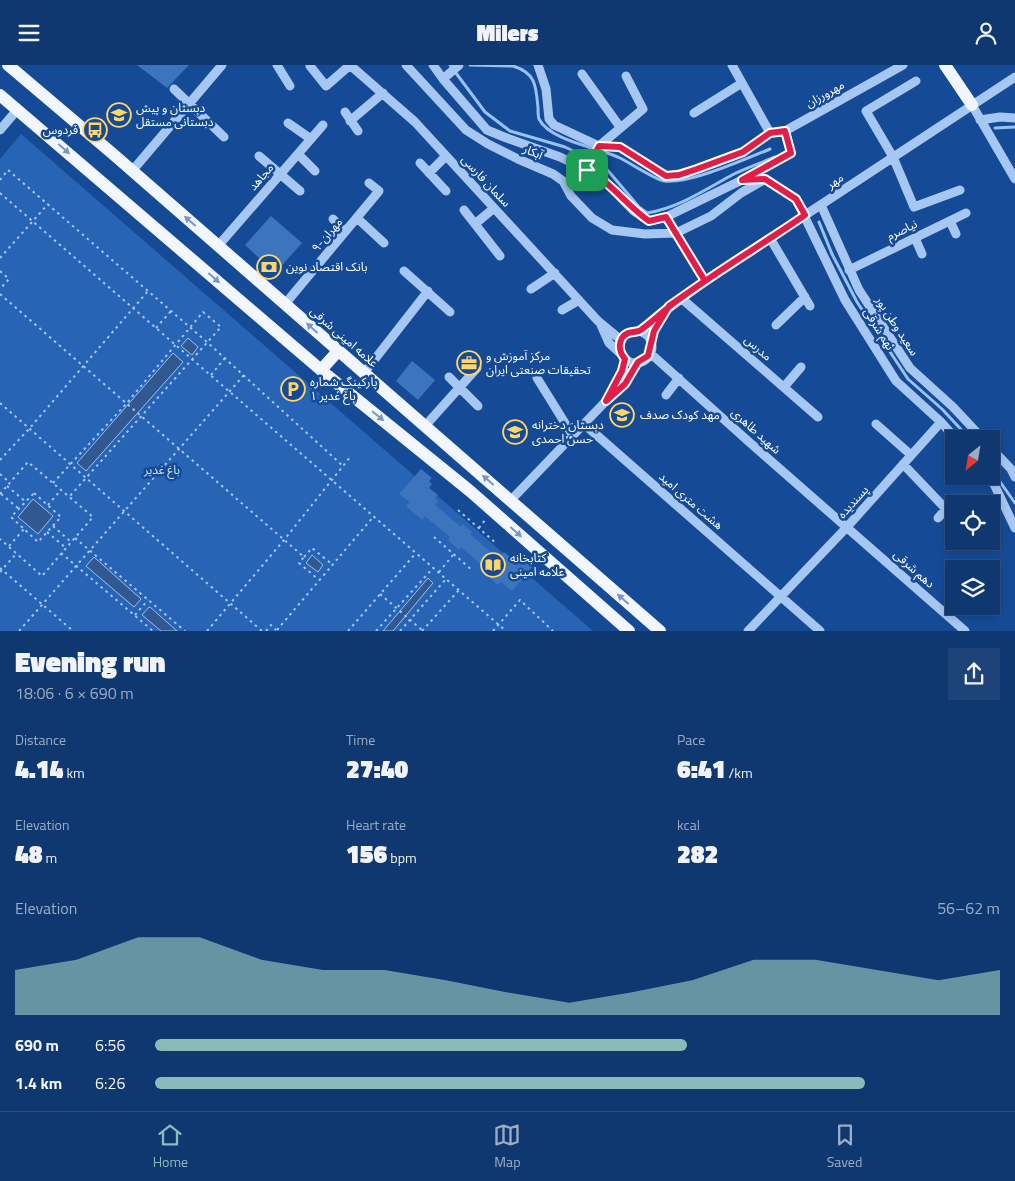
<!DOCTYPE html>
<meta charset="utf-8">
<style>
:root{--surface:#103870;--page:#1e4378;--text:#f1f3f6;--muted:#9cacc3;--line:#305283;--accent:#8bbbb9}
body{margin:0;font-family:"Titillium Web","Noto Sans Arabic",sans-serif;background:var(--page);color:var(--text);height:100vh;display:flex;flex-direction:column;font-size:19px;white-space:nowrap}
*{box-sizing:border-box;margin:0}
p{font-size:16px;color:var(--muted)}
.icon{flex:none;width:28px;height:28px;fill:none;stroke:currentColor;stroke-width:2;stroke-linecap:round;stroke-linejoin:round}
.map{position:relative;height:566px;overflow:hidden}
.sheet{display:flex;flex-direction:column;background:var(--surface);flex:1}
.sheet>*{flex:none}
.needle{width:32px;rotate:210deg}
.tools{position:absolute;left:945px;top:365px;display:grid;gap:10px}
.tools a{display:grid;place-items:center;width:55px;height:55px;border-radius:0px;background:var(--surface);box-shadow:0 2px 8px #0003,0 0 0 1px var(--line);font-size:25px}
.pin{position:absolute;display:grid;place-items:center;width:42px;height:42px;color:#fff;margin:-21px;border-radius:10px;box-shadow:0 2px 8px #0006}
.round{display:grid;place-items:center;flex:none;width:52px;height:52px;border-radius:0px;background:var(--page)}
.summary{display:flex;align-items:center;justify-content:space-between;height:85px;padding:0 15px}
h1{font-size:28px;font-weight:800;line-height:38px}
.figures{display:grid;grid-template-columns:repeat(3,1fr);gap:8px;height:85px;padding:5px 15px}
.figures div{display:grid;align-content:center}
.figures b{font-size:25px;font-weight:800}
.figures small{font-size:14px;font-weight:400}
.figures p{font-size:14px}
.chart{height:140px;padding:10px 15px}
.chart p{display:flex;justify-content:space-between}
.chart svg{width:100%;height:90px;margin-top:5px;fill:var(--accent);opacity:.7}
ul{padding:0 15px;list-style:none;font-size:16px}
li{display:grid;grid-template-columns:80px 60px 1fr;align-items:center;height:38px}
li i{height:12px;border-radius:6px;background:var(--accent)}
header{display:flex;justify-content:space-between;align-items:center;height:65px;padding:0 15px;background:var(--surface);font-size:22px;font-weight:800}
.tab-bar{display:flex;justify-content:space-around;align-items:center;height:70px;border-top:1px solid var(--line);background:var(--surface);font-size:14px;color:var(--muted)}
.tab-bar a{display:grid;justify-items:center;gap:2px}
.tab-bar .active{color:var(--accent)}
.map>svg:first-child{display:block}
.green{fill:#2864b5}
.water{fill:#315990;stroke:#98c1f5}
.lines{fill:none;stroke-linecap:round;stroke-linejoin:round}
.stream{stroke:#98c1f5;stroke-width:3}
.building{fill:#3d74be}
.path{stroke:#a6c7f2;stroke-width:2;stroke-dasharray:2.5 4;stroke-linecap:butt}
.minor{stroke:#a6c7f2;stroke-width:9}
.major{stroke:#f1f6ff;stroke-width:12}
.oneway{fill:#7898c5}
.route-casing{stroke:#fff;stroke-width:10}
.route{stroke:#e11d48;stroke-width:6}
.labels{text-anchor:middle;stroke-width:5;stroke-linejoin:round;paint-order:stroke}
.street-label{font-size:12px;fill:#fff;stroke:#154b96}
.poi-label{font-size:12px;fill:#fff;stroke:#154b96;text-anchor:start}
.park-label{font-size:12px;fill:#cde2fc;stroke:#154b96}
</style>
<header><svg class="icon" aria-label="menu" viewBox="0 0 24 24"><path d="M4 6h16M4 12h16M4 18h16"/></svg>Milers<svg class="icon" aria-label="person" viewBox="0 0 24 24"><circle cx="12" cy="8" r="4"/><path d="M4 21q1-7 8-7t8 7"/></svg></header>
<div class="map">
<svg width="1015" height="566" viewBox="0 0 1015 566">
<rect width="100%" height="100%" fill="#154b96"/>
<path class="green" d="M21,69L593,566H0V94Z"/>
<path class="water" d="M188,273L198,282L192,290L181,281Z
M173,288L183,297L86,406L77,398Z
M33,434L53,451L38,469L18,452Z
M312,490L323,500L318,507L306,498Z
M94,492L141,534L134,542L86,501Z
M428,513L433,518L393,566H383Z
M149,542H150L177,566H161L142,550Z"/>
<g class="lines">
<path class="stream" d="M450,0L485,47L510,66L565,82L604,101L639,142L647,148C678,143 705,125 732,110C746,103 761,98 775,92
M470,0L513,1C536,8 536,21 538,43C538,46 538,51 539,54C550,76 600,83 620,93C630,98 656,115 664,116C690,119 745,94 770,84
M995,63L1015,62
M819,157L832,189L857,237L908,314L942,344L970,374
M991,404L1015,438"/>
</g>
<path class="building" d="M137,0H189L167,23Z
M271,151L302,178L275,208L245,180Z
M412,296L435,315L418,335L396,316Z
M421,404L432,413L429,416L432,419L429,423L438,430L435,433L438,436L435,440L461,462L462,459L472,467L470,469L495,491L498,487L501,490L504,487L513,494L515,491L519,494L521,491L533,501L512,526L501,517L498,520L482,506L485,503L461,482L459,485L448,475L450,472L425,451L422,455L406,441L410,437L399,429Z"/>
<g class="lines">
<path class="path" d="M0,115L8,105L207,277L343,401
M0,128L506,566
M0,193L48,139
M0,206L9,214L0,224
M0,229L304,492L299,498L319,515
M156,263L171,246
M211,310L225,293
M0,338L262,566
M0,395L29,364L148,226
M0,409L9,417
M53,418L126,339L203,247L221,262L69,432
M7,421L26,437
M34,428L61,452L38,477L11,452Z
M0,429L28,397L93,452L42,511L0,474
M1,429L18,443
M48,440L61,425
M458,445L497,479
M53,461L71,477
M479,463L485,455
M47,467L66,483
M434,472L473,506
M75,473L185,566
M9,481L24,464
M61,488L153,566
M304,492L312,483L333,500
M0,503L73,566
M0,507L16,489
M439,507L453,490
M380,529L423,566
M135,550L148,535
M277,565L374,451
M19,566L244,310
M207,566L284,475L351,391
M266,566L271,560L276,565
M348,566L416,488
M376,566L433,503
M400,566L446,514
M422,566L459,525
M493,566L520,535L553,566"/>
<path class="minor" d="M277,0L290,21
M350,0L415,57L598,256L621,275
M406,0L466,65L488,79L518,94L553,109L563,116L571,131L592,153L612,165L645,169L676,168L711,151L741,128L762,116
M433,0L443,14L487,65L504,72L560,92L601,112L634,146L649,156L666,152L742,115L765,114L796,134L845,235L896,316L941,357L956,374
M538,0L546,24L549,54L554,60L599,81L620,82L666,111L679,109L697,104L743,87L770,68L785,66L903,0
M732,0L770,68
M310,1L326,21L350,0
M582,9L620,62
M443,14L459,0
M916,16L866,46L893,92L914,142L960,125
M174,24L224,72
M972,40L1015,114
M345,47L358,66
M694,48L742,18
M980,55L1000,52L1015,53
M350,56L383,28
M288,58L311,74
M0,65L17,45
M298,89L315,106
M259,91L300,126
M420,98L446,126
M587,105L599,81L643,44L626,11
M132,106L222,0
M429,108L446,91
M746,113L791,88L785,66
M821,140L859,225L910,303L953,342L983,374
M464,145L500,191
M666,152L705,216
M357,153L384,178
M333,154L345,167
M950,156L956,169
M475,159L494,143
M770,173L810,241
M915,173L922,189
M218,181L323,60
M849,205L966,148
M404,206L450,247
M531,224L555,208
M681,233L818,352
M285,239L379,126L369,118
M562,245L579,235
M601,260L609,278L622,290
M776,260L805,232
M639,266L705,216L1015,12
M620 282a16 16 0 1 1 32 0a16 16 0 1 1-32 0Z
M651,277L654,266L665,248
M650,288L748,376L965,566
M364,308L428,226
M449,312L478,341
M537,313L573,371
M784,322L801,302
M610,329L622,306L625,294
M666,330L679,313
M584,359L820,566
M876,359L911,390
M425,361L477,303
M991,383L1011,404L1015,412
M903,399L946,444L938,453
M988,411L993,417L1015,463
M511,435L606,336L625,319L638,297
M748,566L847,462L941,357"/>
<path class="major" d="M8,0L113,89L660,566
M945,0L972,40
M0,30L328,311L470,426L629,566
M321,305L338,286"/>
</g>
<defs><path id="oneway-solid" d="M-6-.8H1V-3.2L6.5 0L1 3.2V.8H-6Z" transform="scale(1.25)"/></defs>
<g class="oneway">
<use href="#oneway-solid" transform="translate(64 84) rotate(41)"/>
<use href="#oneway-solid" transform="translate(190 156) rotate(-139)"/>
<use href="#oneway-solid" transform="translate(214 213) rotate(41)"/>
<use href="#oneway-solid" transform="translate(312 263) rotate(-138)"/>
<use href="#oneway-solid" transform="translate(378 351) rotate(39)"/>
<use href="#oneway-solid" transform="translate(488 415) rotate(-139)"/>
<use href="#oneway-solid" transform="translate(516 467) rotate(41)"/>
<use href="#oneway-solid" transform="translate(623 534) rotate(-139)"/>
</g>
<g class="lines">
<g class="route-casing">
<path id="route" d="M587,105C612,118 626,140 649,156L666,152L705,216L669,241L654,266L648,291L638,297L625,319L606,336L622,306L625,294C620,288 618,280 622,273C627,266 632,268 639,266C644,264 670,240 678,235C719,205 763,179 805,150L796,134L765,114L742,115L791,88L785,66L770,68L743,87L697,104L679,110L666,111L620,82L599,81L587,105"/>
</g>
<use href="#route" class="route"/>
</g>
<defs>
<g id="school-ring" transform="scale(1.25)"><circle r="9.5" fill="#154b96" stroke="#ffd667" stroke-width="1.5"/><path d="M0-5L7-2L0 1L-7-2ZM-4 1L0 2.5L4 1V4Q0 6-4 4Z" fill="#ffd667"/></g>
<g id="bus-ring" transform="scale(1.25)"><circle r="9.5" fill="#154b96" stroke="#ffd667" stroke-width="1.5"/><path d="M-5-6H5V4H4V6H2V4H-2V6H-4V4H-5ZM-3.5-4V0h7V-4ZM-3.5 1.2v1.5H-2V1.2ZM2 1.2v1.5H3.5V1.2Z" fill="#ffd667"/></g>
<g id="bank-ring" transform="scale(1.25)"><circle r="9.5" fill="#154b96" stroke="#ffd667" stroke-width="1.5"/><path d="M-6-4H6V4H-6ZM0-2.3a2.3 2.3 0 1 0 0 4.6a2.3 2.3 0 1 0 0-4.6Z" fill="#ffd667"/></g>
<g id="office-ring" transform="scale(1.25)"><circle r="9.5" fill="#154b96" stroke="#ffd667" stroke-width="1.5"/><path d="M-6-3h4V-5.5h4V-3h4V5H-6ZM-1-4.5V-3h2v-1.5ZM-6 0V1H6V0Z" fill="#ffd667"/></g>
<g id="parking-ring" transform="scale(1.25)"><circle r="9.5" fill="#154b96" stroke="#ffd667" stroke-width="1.5"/><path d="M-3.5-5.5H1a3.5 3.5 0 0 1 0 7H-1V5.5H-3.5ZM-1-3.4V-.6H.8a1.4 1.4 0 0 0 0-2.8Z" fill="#ffd667"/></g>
<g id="library-ring" transform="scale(1.25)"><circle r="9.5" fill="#154b96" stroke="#ffd667" stroke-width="1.5"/><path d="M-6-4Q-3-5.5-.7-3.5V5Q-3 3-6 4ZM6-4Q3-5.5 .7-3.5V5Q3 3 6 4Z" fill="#ffd667"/></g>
</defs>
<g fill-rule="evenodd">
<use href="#school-ring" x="119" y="50"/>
<use href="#bus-ring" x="95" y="65"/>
<use href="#bank-ring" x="269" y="202"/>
<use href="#office-ring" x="469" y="298"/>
<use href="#parking-ring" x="293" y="324"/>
<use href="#school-ring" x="622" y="350"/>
<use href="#school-ring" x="515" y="367"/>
<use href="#library-ring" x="493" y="500"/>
</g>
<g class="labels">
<g class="street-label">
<text transform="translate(825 29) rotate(-29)" y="4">مهرورزان</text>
<text transform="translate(533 87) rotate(23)" y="4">آبکار</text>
<text transform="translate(261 112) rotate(-49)" y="4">مجاهد</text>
<text transform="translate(486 116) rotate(47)" y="4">سلمان فارسی</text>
<text transform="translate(835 116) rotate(-35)" y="4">مهر</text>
<text transform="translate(902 165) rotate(-26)" y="4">نیاصرم</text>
<text transform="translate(327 170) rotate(-50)" y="4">۹-مهران</text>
<text transform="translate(897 261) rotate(57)" y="4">سعید وطن پور</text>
<text transform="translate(879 264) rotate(58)" y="4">نهم شرقی</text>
<text transform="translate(344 272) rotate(41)" y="4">علامه امینی شرقی</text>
<text transform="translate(758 283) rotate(41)" y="4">مدرس</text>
<text transform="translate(756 366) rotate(42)" y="4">شهید طاهری</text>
<text transform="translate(691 436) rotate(41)" y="4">هشت متری امید</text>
<text transform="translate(853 437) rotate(-48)" y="4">پسندیده</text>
<text transform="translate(914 504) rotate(42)" y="4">دهم شرقی</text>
</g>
<g class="poi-label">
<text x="136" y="47">دبستان و پیش<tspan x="136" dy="14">دبستانی مستقل</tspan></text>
<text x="78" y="69" text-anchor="end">فردوس</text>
<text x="286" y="206">بانک اقتصاد نوین</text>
<text x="486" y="295">مرکز آموزش و<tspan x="486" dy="14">تحقیقات صنعتی ایران</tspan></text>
<text x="310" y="321">پارکینگ شماره<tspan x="310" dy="14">۱ باغ غدیر</tspan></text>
<text x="640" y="354">مهد کودک صدف</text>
<text x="532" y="364">دبستان دخترانه<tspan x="532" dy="14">حسن احمدی</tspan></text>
<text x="510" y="497">کتابخانه<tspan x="510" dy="14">علامه امینی</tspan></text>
</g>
<g class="park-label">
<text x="162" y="409">باغ غدیر</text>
</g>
</g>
</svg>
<div class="tools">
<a><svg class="needle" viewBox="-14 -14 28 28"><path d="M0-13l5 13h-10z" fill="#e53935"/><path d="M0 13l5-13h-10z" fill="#9cacc3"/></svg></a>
<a><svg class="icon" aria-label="locate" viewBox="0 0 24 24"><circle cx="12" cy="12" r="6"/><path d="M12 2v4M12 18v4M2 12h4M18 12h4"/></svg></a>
<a><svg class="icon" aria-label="layers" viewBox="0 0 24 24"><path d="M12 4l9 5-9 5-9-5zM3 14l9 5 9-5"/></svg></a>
</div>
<div class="pin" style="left:587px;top:105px;background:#1e9e55"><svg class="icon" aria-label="arrive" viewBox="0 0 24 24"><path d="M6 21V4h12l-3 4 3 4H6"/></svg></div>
</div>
<section class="sheet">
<div class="summary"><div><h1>Evening run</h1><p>18:06 · 6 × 690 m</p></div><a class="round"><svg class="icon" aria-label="share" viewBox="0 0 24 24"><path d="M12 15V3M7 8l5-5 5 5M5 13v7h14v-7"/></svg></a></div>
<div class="figures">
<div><p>Distance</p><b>4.14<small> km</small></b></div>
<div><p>Time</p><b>27:40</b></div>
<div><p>Pace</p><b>6:41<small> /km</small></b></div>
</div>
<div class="figures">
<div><p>Elevation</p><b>48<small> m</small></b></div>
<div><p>Heart rate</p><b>156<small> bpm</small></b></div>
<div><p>kcal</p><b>282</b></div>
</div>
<div class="chart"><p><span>Elevation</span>56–62 m</p>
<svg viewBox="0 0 160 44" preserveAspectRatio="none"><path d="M0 44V22L10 17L20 6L30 6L40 17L50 22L60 22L70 27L80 33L90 38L100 33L110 27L120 17L130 17L140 22L150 27L160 22V44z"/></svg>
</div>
<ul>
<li><b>690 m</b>6:56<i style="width:63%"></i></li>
<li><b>1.4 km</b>6:26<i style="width:84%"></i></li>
</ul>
</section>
<nav class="tab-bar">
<a class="active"><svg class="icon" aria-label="home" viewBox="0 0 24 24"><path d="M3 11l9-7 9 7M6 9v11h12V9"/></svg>Home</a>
<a><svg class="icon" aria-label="map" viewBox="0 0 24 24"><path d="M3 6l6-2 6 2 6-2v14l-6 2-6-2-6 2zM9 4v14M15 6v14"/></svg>Map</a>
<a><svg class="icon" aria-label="saved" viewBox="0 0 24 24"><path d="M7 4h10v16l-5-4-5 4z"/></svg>Saved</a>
</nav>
